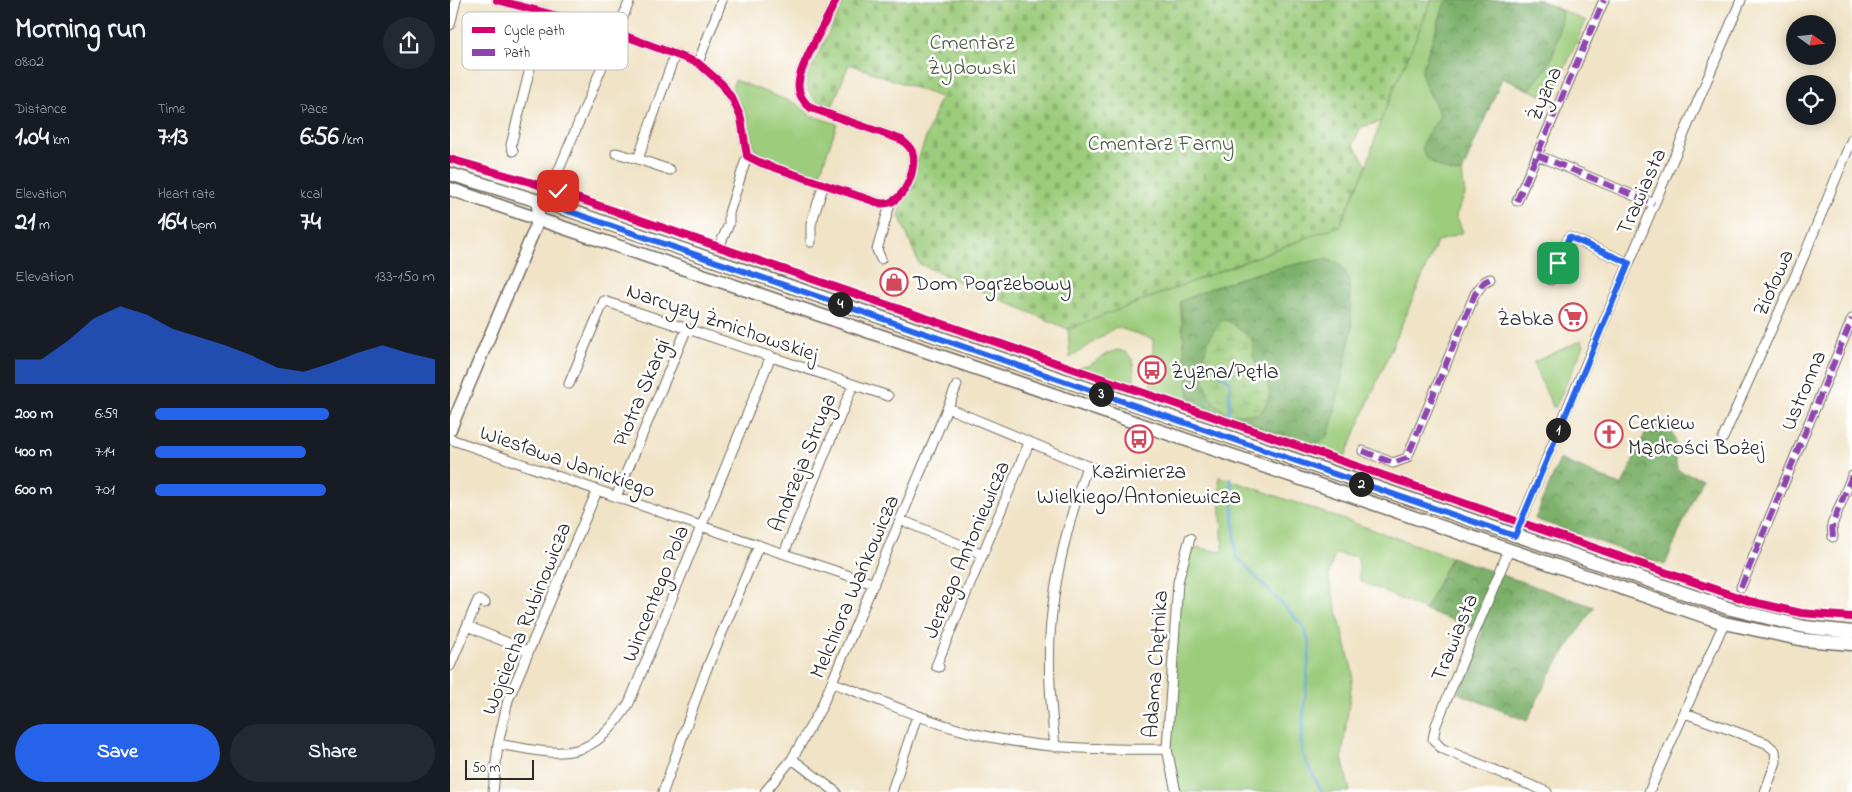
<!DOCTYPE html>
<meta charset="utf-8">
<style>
:root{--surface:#171b24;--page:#242831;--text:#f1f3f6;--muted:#9ea1a6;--accent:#2563eb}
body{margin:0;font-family:"Indie Flower",sans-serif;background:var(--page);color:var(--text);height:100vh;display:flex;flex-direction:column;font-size:19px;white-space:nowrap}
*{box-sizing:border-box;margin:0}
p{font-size:16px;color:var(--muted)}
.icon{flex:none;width:28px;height:28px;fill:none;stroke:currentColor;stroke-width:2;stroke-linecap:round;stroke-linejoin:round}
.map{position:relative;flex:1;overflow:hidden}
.side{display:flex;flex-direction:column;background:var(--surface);width:450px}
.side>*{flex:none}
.needle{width:32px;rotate:105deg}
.controls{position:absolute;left:1336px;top:15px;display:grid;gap:10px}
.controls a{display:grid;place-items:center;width:50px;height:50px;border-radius:50%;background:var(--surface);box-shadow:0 2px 12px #0003;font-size:25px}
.scale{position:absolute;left:15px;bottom:12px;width:69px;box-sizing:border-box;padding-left:5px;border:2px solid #2b2b2b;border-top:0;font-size:14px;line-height:18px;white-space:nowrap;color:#2b2b2b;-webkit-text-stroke:4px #fff;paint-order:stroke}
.pin{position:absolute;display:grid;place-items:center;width:42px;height:42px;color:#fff;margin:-21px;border-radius:10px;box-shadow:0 2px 8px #0006}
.km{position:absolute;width:25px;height:25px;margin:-12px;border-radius:50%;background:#222;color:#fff;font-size:14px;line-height:25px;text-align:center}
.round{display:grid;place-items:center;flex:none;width:52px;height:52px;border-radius:26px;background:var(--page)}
.headline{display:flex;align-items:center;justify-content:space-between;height:85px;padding:0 15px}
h1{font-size:28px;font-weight:800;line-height:38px}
.stats{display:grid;grid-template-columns:repeat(3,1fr);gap:8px;height:85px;padding:5px 15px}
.stats div{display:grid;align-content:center}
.stats b{font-size:25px;font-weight:800}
.stats small{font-size:14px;font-weight:400}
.stats p{font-size:14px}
.chart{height:140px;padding:10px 15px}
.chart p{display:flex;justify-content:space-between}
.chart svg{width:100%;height:90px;margin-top:5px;fill:var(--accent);opacity:.7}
.primary-button{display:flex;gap:10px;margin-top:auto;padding:10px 15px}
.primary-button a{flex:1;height:58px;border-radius:30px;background:var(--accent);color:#fff;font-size:20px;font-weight:800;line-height:58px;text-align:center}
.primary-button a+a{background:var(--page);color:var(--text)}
ul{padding:0 15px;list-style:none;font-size:16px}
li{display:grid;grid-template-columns:80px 60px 1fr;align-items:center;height:38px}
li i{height:12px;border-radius:6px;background:var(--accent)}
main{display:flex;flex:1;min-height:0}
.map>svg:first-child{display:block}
.grass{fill:#9ccc7b;stroke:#647c53}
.forest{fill:url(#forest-crowns);stroke:#546e4b}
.wetland{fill:url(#wetland-marsh);stroke:#647c53}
.cemetery{fill:url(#cemetery-stones);stroke:#647c53}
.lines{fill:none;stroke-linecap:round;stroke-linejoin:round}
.stream{stroke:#6aa2d9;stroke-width:2.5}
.minor-casing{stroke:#706b61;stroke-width:11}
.tertiary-casing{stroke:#706b61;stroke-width:14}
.secondary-casing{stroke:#706b61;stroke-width:15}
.minor{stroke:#fff;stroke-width:9}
.tertiary{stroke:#fff;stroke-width:11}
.secondary{stroke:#fff;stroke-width:12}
.quiet{stroke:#8e44ad;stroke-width:6;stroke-dasharray:12 6;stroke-linecap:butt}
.cycleway-casing{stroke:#fff;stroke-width:11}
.cycleway{stroke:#d6006c;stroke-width:8}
.route-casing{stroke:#fff;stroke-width:10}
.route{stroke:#2563eb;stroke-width:6}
.labels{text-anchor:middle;stroke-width:5;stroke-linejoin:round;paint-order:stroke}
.park-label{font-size:22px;fill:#4d5b43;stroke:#fff}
.street-label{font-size:22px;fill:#2b2b2b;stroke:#fff}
.poi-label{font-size:22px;fill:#2b2b2b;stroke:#fff;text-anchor:start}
.key{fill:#fff;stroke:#bfbfbf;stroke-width:1}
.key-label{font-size:14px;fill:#2b2b2b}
</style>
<main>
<section class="side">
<div class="headline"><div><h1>Morning run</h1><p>08:02</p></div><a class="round"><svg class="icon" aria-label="share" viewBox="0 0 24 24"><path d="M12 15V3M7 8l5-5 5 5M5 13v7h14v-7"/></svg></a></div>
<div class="stats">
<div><p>Distance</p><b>1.04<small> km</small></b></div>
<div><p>Time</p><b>7:13</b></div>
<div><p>Pace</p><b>6:56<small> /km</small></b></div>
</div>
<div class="stats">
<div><p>Elevation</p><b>21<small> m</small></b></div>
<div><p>Heart rate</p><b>164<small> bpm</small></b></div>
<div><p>kcal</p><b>74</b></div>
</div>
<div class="chart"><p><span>Elevation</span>133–150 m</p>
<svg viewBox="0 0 160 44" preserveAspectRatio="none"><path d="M0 44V32L10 32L20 23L30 12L40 6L50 10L60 17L70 21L80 25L90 30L100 36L110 38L120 34L130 29L140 25L150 29L160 32V44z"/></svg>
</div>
<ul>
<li><b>200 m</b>6:59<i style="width:62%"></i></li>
<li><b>400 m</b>7:14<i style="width:54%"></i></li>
<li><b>600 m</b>7:01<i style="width:61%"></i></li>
</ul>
<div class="primary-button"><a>Save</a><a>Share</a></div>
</section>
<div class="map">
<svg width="1402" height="792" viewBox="0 0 1402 792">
<defs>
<pattern id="forest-crowns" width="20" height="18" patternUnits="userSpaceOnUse" patternTransform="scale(1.25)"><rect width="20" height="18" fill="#7db06b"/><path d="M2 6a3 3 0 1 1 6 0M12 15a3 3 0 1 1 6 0" fill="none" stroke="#678f58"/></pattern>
<pattern id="wetland-marsh" width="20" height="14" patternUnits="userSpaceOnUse" patternTransform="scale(1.25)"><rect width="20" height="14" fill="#9ccc7b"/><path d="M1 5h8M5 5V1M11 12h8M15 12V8" fill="none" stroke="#87af6a"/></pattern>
<pattern id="cemetery-stones" width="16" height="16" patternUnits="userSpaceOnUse" patternTransform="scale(1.25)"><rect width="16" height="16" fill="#9ccc7b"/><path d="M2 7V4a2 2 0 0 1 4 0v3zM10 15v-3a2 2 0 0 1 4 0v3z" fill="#87af6a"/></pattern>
</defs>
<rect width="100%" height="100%" fill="#fff"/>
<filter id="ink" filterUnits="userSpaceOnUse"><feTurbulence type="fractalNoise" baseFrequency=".02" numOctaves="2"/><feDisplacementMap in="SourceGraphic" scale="10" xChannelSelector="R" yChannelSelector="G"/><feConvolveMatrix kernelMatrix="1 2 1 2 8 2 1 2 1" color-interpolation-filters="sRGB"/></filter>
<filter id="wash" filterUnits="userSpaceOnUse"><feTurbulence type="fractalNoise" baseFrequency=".0096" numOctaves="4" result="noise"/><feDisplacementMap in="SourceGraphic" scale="20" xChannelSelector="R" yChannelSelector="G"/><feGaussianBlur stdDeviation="1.12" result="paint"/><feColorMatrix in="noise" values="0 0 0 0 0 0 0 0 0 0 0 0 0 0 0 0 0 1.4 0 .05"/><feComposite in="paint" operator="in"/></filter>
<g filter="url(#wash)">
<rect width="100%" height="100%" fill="#f0e3c6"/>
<path class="grass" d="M982,0H1089L1136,21L1101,99L1052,78L1012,172L1015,195L1006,215L1013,232L987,242L894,459L700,393L701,375H703V339L666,327L620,358L618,329L890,225L917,165L930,122Z
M285,80L347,104L360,115L387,124L369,176L307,153L303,145L298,118L282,87Z
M1132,340L1134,345L1105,408L1103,407L1084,366V362Z
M668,350L675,352L683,359L684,378L687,388L629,368L640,365L658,353Z
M769,476L1001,557L975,610L910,581L908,557L885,554L879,572L880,583L903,673L892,757L900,792H726L717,749L728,582L738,546L773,552Z"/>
<path class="forest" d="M996,0H1089L1112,11C1107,49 1105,61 1079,90L1052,78L1012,172C1001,174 996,170 986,165C960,150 978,135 990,116C986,102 971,84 972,70Z
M874,259L889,263L899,278L902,328L885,411L878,436L872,442L859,444L745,404L739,398L730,302C776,279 823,268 874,259Z
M1208,426C1233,430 1223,452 1227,468L1231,472L1252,478L1215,565L1085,519L1110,459L1172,486L1196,431Z
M1001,557L1144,607L1099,676L1077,721L1008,693L1033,631L975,610Z"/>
<path class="wetland" d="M773,320L779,321L802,339C804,345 802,353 804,358C814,381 831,392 808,414H779C772,409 763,403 759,395C747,371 753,338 773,320Z"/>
<path class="cemetery" d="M395,0H982L930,122L911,127L903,144L917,165L890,225L618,329L469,264L449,215L490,97L399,64L382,107C366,102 355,95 357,77Z"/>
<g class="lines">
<path class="stream" d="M765,369L780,382L779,414
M781,478L786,556L853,626L860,644L851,742L852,754L872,792"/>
</g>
</g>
<g filter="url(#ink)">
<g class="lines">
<g class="minor-casing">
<path id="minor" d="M47,0L154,28L248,63L272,84L283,100L291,118L297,156L311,163L429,203C452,208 468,171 462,152C461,147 456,144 452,140L361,108C352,101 347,92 349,81C350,65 378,18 386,0
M0,25L6,0
M248,63L272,0
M63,151L61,145L94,12
M166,153L188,159
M1087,155L1204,204
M220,170L188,159L225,54
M1067,201L1154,0
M95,203L180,0
M361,242V224L374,184
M269,247L279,224V213L297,156
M431,259L427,250L440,204
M1101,280L1119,237L1179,263
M119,384L154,301L438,396
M498,408L637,466C620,516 606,568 601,622C597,664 601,706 605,747
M1273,438L1354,256L1402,139
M0,439L239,522L424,584
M913,451L943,463L957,458L1025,294L1034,282L1040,279
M637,466L653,472
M166,497L237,328
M451,520L533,554
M1065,536L1122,397L1291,0
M1383,537L1382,525L1402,476
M1059,550L986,725L983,739L991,748L1097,792
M334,553L403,385
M1291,587L1402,319
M17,626L78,651
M0,666L28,600L35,603
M489,667L486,666L579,443
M383,683C424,697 463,716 504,728C574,749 645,750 717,749
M1235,713L1316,743L1325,751L1326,762L1315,792
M48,744C111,755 140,765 179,703L321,356
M342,759L386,792
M442,791L467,716
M43,792L48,744L58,700L147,491
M213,792L255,673L309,545
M315,792L342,759L371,708L507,385
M726,792L717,749L728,582L740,538
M1199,792L1274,623"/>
</g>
<g class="tertiary-casing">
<path id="tertiary" d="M0,430L89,219L87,201"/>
</g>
<g class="secondary-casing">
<path id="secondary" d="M0,174L118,210L1281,609L1355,627L1402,632
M0,189L1274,623L1354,640L1402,644"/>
</g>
<use href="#minor" class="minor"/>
<use href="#tertiary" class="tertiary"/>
<use href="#secondary" class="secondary"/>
<path class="quiet" d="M1087,155L1204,204
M1067,201L1154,0
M1101,280L1119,237L1179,263
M913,451L943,463L957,458L1025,294L1034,282L1040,279
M1383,537L1382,525L1402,476
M1291,587L1402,319"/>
<g class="cycleway-casing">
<path id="cycleway" d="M47,0L154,28L248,63L272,84L283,100L291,118L297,156L311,163L429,203C452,208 468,171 462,152C461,147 456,144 452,140L361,108C352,101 347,92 349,81C350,65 378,18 386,0
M0,159L83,183L1299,601L1351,613L1402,617"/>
</g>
<use href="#cycleway" class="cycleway"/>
</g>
</g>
<g class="lines" filter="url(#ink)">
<g class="route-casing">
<path id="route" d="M108,191L101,189L95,203L1065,536L1179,263L1119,237L1108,263"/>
</g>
<use href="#route" class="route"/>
</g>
<defs>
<g id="shop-ring" transform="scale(1.4375)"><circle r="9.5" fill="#fff" stroke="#d1495b" stroke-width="1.5"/><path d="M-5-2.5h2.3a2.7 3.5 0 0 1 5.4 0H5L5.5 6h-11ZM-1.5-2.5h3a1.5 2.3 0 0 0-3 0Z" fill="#d1495b"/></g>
<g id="supermarket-ring" transform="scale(1.4375)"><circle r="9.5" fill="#fff" stroke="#d1495b" stroke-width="1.5"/><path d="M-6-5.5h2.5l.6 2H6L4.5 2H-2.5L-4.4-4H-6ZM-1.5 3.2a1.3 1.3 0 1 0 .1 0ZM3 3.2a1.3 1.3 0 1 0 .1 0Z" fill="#d1495b"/></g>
<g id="bus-ring" transform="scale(1.4375)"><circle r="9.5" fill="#fff" stroke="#d1495b" stroke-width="1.5"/><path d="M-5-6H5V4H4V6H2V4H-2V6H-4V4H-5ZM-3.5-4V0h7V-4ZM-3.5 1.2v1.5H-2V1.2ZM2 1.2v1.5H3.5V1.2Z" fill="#d1495b"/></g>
<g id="church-ring" transform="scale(1.4375)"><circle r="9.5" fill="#fff" stroke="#d1495b" stroke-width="1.5"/><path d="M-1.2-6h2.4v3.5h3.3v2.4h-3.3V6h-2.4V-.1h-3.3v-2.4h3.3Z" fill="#d1495b"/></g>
</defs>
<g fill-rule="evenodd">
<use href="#shop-ring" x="444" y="282"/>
<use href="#supermarket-ring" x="1123" y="317"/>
<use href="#bus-ring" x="702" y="370"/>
<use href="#church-ring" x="1159" y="434"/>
<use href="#bus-ring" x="689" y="439"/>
</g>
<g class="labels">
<g class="park-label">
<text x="522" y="49">Cmentarz<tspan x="522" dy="25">Żydowski</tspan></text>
<text x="711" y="150">Cmentarz Farny</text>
</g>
<g class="street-label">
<text transform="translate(1093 93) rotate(-66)" y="8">Żyzna</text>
<text transform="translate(1190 191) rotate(-66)" y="8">Trawiasta</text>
<text transform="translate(1322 282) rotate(-66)" y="8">Ziołowa</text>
<text transform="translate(273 321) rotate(19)" y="8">Narcyzy Żmichowskiej</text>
<text transform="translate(1352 390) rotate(-67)" y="8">Ustronna</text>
<text transform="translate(190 392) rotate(-67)" y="8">Piotra Skargi</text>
<text transform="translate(118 460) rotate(19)" y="8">Wiesława Janickiego</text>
<text transform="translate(351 462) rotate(-68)" y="8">Andrzeja Struga</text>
<text transform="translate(515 549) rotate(-67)" y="8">Jerzego Antoniewicza</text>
<text transform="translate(403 586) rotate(-67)" y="8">Melchiora Wańkowicza</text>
<text transform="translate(204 593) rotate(-68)" y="8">Wincentego Pola</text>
<text transform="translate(75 618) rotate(-68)" y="8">Wojciecha Rubinowicza</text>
<text transform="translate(1003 637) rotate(-68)" y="8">Trawiasta</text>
<text transform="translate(704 664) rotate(-86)" y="8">Adama Chętnika</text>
</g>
<g class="poi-label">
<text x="463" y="290">Dom Pogrzebowy</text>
<text x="1104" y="325" text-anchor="end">Żabka</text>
<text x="721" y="378">Żyzna/Pętla</text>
<text x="1178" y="429">Cerkiew<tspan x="1178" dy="25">Mądrości Bożej</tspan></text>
<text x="689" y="478" text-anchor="middle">Kazimierza<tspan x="689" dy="25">Wielkiego/Antoniewicza</tspan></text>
</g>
</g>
<rect x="12" y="12" width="166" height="58" rx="8" class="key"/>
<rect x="22" y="27" width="23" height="6" fill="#d6006c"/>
<rect x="22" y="49" width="23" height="7" fill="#8e44ad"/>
<g class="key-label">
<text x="54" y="35">Cycle path</text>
<text x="54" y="57">Path</text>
</g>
</svg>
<div class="controls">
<a><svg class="needle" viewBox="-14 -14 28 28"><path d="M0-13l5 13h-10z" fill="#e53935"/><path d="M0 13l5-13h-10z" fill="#9ea1a6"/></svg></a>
<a><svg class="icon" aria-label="locate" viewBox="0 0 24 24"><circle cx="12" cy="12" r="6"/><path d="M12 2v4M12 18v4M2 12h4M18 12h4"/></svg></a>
</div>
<div class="scale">50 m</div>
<div class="pin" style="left:1108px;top:263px;background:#1e9e55"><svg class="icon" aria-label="arrive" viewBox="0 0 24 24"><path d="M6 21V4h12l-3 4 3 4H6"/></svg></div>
<div class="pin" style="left:108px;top:191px;background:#d93025"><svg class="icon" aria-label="check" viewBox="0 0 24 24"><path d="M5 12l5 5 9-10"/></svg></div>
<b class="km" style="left:1108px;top:430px">1</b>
<b class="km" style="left:911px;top:484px">2</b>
<b class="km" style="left:651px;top:394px">3</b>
<b class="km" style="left:390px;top:304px">4</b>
</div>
</main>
